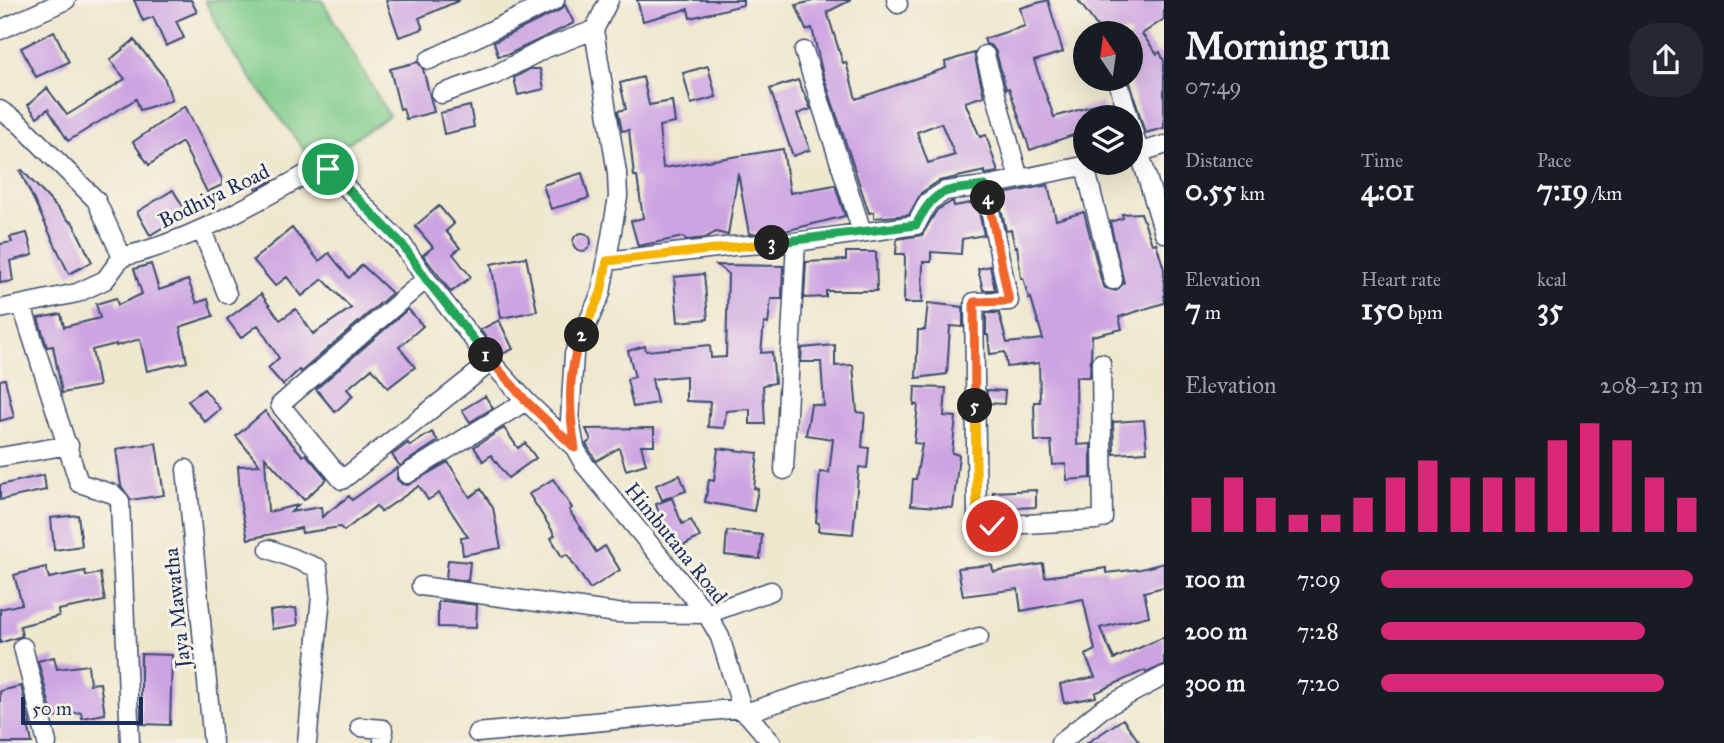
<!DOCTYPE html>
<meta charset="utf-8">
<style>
:root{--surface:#171b24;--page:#242831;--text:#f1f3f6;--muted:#9ea1a6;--accent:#db2777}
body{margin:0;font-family:"IM FELL Great Primer",serif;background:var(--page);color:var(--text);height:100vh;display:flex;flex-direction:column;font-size:26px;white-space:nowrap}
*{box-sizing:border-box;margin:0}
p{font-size:23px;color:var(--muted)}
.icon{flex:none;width:38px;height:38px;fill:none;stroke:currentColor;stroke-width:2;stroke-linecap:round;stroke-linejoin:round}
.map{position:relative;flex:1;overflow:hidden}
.details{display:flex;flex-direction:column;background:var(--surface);width:560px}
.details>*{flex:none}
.needle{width:46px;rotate:347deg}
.buttons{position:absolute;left:1073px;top:21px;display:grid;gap:14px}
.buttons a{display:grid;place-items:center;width:70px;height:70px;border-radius:50%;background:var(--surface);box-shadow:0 7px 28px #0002;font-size:35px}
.scale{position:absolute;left:21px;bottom:18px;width:122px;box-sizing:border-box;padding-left:7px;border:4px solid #1b2f5e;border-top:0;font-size:19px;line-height:24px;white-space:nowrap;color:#1b2f5e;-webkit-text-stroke:5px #f7f3e8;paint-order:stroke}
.pin{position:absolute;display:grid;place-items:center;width:60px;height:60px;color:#fff;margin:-30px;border:4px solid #fff;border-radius:50%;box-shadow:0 2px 7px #0007}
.km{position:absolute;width:35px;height:35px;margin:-18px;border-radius:50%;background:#222;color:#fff;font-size:19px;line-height:35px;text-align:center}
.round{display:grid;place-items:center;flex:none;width:74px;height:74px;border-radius:28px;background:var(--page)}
.summary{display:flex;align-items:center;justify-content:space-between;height:119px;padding:0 21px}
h1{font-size:38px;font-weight:800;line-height:52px}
.figures{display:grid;grid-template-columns:repeat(3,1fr);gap:10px;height:119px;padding:7px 21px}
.figures div{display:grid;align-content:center}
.figures b{font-size:30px;font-weight:800}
.figures small{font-size:19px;font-weight:400}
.figures p{font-size:19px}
.chart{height:196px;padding:14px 21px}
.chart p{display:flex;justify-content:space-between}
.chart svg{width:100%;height:126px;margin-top:7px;stroke:var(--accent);stroke-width:6}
ul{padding:0 21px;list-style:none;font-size:23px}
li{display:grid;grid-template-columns:112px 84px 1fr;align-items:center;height:52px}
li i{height:18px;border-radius:9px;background:var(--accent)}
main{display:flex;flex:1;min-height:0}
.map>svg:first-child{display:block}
.green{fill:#80cc8b;stroke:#4e7e74;stroke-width:2}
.building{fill:#cda4e2;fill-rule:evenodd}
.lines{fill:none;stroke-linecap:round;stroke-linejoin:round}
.minor-casing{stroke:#3b4b6f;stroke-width:21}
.minor{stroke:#fff;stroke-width:18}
.split-1-casing{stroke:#fff;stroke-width:14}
.split-2-casing{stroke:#fff;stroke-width:14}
.split-3-casing{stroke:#fff;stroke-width:14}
.split-4-casing{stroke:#fff;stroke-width:14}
.split-5-casing{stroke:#fff;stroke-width:14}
.split-6-casing{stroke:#fff;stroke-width:14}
.split-1{stroke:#22a559;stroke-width:9}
.split-2{stroke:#f0652b;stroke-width:9}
.split-3{stroke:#f5b400;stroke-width:9}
.split-4{stroke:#22a559;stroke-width:9}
.split-5{stroke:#f0652b;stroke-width:9}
.split-6{stroke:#f5b400;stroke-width:9}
.labels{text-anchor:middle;stroke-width:6;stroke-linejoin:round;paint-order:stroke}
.street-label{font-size:21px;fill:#1b2f5e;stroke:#f7f3e8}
</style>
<main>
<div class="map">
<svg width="1164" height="743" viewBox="0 0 1164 743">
<rect width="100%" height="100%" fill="#f7f3e8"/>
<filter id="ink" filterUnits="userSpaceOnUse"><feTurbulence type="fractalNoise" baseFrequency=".0143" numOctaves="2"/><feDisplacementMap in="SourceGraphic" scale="14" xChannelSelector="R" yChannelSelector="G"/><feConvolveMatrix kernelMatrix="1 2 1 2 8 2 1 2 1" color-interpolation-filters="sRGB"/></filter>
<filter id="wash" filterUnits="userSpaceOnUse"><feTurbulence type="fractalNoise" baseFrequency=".00686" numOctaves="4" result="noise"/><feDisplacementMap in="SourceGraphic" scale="28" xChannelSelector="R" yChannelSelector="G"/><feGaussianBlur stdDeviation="1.57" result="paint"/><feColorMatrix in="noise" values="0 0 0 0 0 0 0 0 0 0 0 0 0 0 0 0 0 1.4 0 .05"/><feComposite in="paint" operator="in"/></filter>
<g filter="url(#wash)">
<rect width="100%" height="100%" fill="#efe7ce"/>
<path class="green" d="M205,0H322L389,116L315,165L228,47Z"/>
<g id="blocks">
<path class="building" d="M134,0H191L197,12L176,21L184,38L166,46L153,17L143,21Z
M386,0H460L419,18L423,29L399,37Z
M637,0H743V5L690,18L688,9L643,21Z
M817,0H851L827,12L843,63L846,62L856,99L946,68L945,62L974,53L984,96L965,102L980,137L986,135L998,172L985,174V171L939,181L921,193L909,215L874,218V212L869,213L822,71L812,28L806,30L796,5ZM941,123L955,155L928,163L917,132Z
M1048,0L1063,52L1034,61L1054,117L1102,103L1106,117H1085V154L1079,155L1073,135L1030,150L1009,88L1006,89L996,52L992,46L986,44L984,39L1025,26L1020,8Z
M1078,0H1164V19L1142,34L1157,54L1160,52L1164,61V128L1145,133L1129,79L1130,33H1102Z
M565,5L574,23L509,54L498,56L494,42L560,10Z
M54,31L69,62L36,77L21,48Z
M134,40L164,77L172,100L140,110L136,99L68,141L48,109L37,117L28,105L47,88L67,115L125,79L110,60Z
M418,62L423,69L434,112L406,119L403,108L400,109L390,69Z
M708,66L716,97L691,104L683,73Z
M530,69H540L544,89L518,95L514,78Z
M643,77L649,105L672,101L675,123L659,126L663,168L783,149L790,193L835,185L845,216L781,232L749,234L738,173L728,235L716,232L705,238L687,240L683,237L638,246L631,221L643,218L637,176H634L629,130L622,131L618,111L626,109L620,83Z
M798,80L811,109L797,114L810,150L793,156L770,89Z
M185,106L222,179V185L207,192L182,142L149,165L133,142Z
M470,106L474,127L444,134L440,113Z
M266,169L273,180L257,189L250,179Z
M22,170L70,222L72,221L92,262L69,274L20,171Z
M582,173L589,198L551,209L543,185Z
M1048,185L1056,220L1084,212L1102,283L1105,288L1116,291L1124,283L1110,222L1123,218L1122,214L1141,213L1152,244L1156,243L1164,269V303L1119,317L1122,329L1092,336L1090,377H1076L1077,445L1091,444V478L1067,480L1066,464L1053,465L1051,441H1035L1034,402H1040L1039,363L1007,367L1005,352L990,354L988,335H986V313H999L1007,343L1043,339L1031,298L1029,299L1023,278H1021L1017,246L1015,247L1011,230L1006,231L998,195Z
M173,190L187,213L150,235L137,212Z
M953,201L954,206L977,202L984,235L962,239L961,254L931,252V262H923L922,303H904L905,254H896L897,239L922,235L937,210Z
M439,206L454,224L446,231L460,248L453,254L471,277L451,292L423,255L433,247L415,226Z
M292,228L319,261L329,253L349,278L362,265L392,293L301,372L299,370L283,385L268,368L279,358L258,325L241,338L227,319L261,294L280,320L296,309L313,334L351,308L323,279L302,296L287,277L275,286L253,260Z
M573 242a9 9 0 1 1 18 0a9 9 0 1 1-18 0Z
M27,233L33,255L10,261L13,281L0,283V244L12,242L10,237Z
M846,252H876L877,291H826V297L804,298L806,262L846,260Z
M526,257L537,311L501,318L491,264Z
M151,264L159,290L188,280L197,303L208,299L213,316L180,327L187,362L147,371L140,339L116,346V344L92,350L99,386L62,393L53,346L47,347L38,318L61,314L64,327L100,318L96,304L116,298L118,305L142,294L134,269Z
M717,265L783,266L782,299H771L768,324L764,323L761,353L772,352L775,383L763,385L765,424H750V409L726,411L724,428L708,427L710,402L686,401V376L652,379L657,403L633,407L627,379L635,377L628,351L645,346L646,351L710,345L711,358L726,357L728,274Z
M990,266L995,290H983L978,269Z
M704,274L708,319L678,322L674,277Z
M928,303L963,307V327L950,326L947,374L916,378L918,330H925Z
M408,309L423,326L399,347L415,367L388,388L372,368L347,389L353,396L335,412L316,389Z
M499,320L513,349L500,355L480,330Z
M835,345V366L853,365L857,412L865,413L862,447L869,448L867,468L859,467L853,534L818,531L819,523L816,522L820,472L829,473L833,439L806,435L811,404L824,406L821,362H801L802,348Z
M5,379L14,417L0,421V380Z
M915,387L946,388L944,416L956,417L952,453L959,455L953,508L911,505L913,479H916L922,444L914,443L918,405H914Z
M204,389L220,409L205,422L188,401Z
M987,390L1005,391L1004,404L987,403Z
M485,396L493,408L470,422L462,410Z
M265,411L276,426L303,456L306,454L327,479L304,500L265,457L268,512L298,505L291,512L321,507L322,517L349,496L352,500L397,468V479L402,484L408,485L448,462L470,497L481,489L493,508L501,548L463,555L461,538L468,537L439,493L428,500L419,486L381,512L376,506L344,531L340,527L302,533L301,528L248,539L241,507L238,466L260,465L236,436Z
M1144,420L1147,452L1114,454L1113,422Z
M504,428L518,448L525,443L536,458L508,478L491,455L483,461L474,447Z
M654,428V445H641L646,464L626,470L619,448L596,461L586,444L591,440L586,429Z
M432,432L438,441L400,466L392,455L408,443L410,446Z
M156,443L164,495L131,500L121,486L116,449Z
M718,448L758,453L754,488L758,489L754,511L705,502L709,480L714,481Z
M44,475L46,490L0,500V485Z
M680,475L686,491L662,500L656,485Z
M553,479L572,508L569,510L596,552L605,546L620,570L590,589L567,554L562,557L551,538L555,535L529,494Z
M1036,490V507L993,509V492Z
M672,498L682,524L691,520L700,537L677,549L661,520L656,504Z
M78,515L82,546L54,550L51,518Z
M727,531L762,535L760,559L725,555Z
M448,560L470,562L468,581L446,578Z
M1164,563V587L1144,592L1149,616L1100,628L1114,659L1164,637V665L1146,673L1145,670L1095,693L1096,697L1064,703L1060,684L1095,677L1085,655L1095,650L1083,599L1021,611L1018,589L963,596L958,568L992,565L993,572L1043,564L1045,577L1106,568V573L1141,569Z
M46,567L49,578L85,571L86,576L100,573L105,601L58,610L59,616L20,626L22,636L0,643V609L22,604L14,575Z
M443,601L477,605L476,628L438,627V602Z
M296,608L298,625L272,629L270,611Z
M141,654L172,655L170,725L141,724Z
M54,657L57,669L88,665L90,684L100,683L105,714L82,718L81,712L53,718L38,661Z
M21,686L30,724H28L32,743H0V691Z
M1123,719L1140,743H1087Z"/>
</g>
</g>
<g filter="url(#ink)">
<use href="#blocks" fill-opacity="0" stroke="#3b4b6f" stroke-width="2"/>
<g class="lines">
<g class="minor-casing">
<path id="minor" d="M896,0L898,4
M0,30L66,0
M804,51L862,232
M985,55L1019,179
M429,60L555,0
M1117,79L1129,117
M441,94L495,75L544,49L594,30
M0,110L18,122L96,200L122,257
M1130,121L1164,233
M1131,155L1164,145
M1085,166L1113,280
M985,186L1009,301L974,302L977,518L992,526L1096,520L1103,518L1101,363
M202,230L227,294
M122,257C191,241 252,204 314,170L328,169L402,244L426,279L491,362L526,401L575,448L584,464L707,614L720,637L742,708L772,743
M607,261L733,246L796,242L916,225L928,202L945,191L985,186L1098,163
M426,279L280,405L342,480L491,362
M22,306L79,483L113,494L120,501L130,743
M0,309L77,293L105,280L122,257
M575,448L570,420L574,354L601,293L618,197L617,173L594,30L609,0
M0,457L69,445
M186,469L213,743
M784,470L796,242
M407,474L526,401
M269,549L318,568L321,596L307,743
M421,586L617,613L707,614L771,591
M23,647L47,743
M745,713L979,637
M360,727L383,729V743
M477,733L742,708
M1060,743L1102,709L1164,676"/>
</g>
<use href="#minor" class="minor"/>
</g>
</g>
<g class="lines" filter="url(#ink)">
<g class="split-1-casing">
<path id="split-1" d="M328,169L402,244L426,279L486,355"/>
</g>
<g class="split-2-casing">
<path id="split-2" d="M486,355L526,401L575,448C569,412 567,369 582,335"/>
</g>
<g class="split-3-casing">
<path id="split-3" d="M582,335L601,293L607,261L772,243"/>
</g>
<g class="split-4-casing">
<path id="split-4" d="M772,243L916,225C936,186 945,191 985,186L988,198"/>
</g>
<g class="split-5-casing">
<path id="split-5" d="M975,406L974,302L1009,301L988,198"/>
</g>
<g class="split-6-casing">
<path id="split-6" d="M975,406L977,518L992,526"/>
</g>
<use href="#split-1" class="split-1"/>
<use href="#split-2" class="split-2"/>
<use href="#split-3" class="split-3"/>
<use href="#split-4" class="split-4"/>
<use href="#split-5" class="split-5"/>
<use href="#split-6" class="split-6"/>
</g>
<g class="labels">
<g class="street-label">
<text transform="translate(214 196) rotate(-26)" y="7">Bodhiya Road</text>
<text transform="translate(676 543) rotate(51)" y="7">Himbutana Road</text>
<text transform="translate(177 608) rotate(-96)" y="7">Jaya Mawatha</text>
</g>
</g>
</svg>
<div class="buttons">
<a><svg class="needle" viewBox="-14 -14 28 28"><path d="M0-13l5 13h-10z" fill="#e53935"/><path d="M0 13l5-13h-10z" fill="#9ea1a6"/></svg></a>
<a><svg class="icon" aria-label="layers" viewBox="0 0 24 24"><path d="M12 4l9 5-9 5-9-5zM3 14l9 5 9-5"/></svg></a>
</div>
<div class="scale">50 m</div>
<div class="pin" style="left:328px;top:169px;background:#1e9e55"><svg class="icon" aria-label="arrive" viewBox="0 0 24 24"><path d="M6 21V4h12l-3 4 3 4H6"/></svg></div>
<div class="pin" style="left:992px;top:526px;background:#d93025"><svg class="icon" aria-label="check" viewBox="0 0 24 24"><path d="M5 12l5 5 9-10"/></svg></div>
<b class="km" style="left:486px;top:355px">1</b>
<b class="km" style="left:582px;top:335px">2</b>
<b class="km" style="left:772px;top:243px">3</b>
<b class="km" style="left:988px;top:198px">4</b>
<b class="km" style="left:975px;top:406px">5</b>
</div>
<section class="details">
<div class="summary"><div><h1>Morning run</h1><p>07:49</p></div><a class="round"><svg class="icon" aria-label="share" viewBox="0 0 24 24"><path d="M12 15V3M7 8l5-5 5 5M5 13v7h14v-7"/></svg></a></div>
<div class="figures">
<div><p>Distance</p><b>0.55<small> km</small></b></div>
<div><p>Time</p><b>4:01</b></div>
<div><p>Pace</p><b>7:19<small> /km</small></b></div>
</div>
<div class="figures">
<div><p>Elevation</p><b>7<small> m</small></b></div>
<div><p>Heart rate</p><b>150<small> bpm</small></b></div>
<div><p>kcal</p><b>35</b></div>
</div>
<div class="chart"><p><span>Elevation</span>208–213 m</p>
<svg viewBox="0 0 160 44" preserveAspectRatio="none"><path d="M5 44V32M15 44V25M25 44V32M35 44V38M45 44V38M55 44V32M65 44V25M75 44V19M85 44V25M95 44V25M105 44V25M115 44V12M125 44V6M135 44V12M145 44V25M155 44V32"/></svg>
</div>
<ul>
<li><b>100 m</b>7:09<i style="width:97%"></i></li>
<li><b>200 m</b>7:28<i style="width:82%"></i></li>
<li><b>300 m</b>7:20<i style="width:88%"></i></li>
</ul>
</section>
</main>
